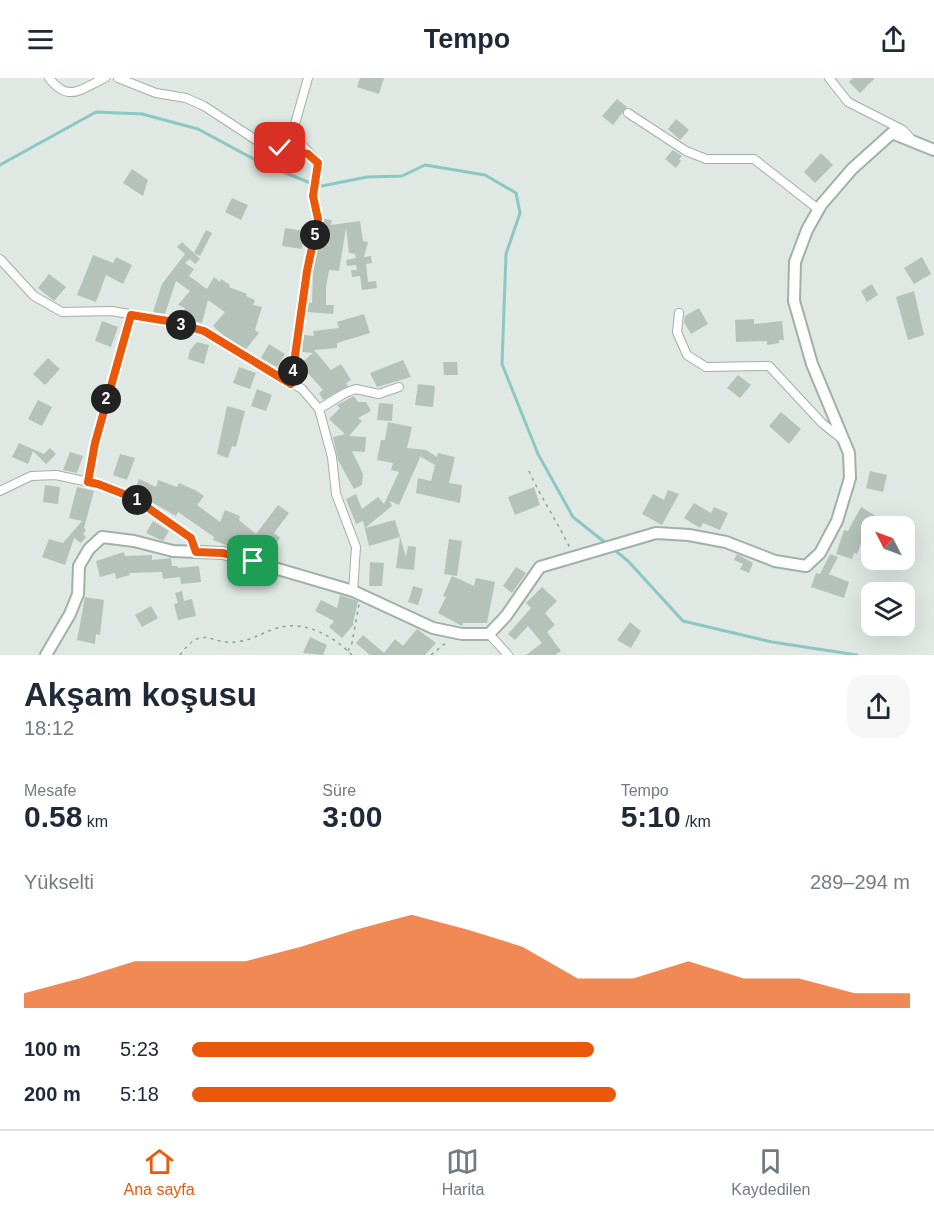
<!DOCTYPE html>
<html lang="tr">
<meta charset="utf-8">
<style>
:root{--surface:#fff;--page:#f6f6f7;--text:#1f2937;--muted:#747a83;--line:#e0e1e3;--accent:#ea580c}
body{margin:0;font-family:Helvetica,sans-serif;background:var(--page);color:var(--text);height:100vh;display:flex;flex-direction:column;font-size:22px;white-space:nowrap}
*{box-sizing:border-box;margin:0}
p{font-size:20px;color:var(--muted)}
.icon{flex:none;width:33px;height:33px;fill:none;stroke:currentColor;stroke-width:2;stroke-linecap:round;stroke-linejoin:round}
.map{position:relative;height:577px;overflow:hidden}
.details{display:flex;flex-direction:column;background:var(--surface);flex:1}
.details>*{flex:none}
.needle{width:39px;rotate:312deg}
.controls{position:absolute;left:861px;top:438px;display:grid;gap:12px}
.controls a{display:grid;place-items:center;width:54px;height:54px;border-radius:12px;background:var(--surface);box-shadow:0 6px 24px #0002;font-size:30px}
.pin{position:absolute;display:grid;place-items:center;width:51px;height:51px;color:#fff;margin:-26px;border-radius:12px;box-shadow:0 3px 9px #0006}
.km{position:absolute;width:30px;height:30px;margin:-15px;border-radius:50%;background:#222;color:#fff;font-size:16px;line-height:30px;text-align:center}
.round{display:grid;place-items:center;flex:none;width:63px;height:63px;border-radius:18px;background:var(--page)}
.headline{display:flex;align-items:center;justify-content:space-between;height:102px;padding:0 24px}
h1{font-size:33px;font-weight:600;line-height:45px}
.figures{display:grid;grid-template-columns:repeat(3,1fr);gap:9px;height:102px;padding:6px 24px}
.figures div{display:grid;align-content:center}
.figures b{font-size:30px;font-weight:600}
.figures small{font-size:16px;font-weight:400}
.figures p{font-size:16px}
.chart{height:168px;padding:12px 24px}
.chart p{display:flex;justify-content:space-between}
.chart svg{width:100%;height:108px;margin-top:6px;fill:var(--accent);opacity:.7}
ul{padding:0 24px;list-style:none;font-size:20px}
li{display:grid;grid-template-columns:96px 72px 1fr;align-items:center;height:45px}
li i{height:15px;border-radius:8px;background:var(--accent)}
header{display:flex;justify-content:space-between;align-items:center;height:78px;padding:0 24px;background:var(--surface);font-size:27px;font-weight:600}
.dock{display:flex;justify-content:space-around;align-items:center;height:84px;border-top:2px solid var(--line);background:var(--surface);font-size:16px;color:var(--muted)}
.dock a{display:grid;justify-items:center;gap:3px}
.dock .current{color:var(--accent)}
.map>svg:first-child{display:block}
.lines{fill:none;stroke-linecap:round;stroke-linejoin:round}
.stream{stroke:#8dc7c3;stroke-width:3}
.building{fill:#b5c2ba}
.street-casing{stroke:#a3afa8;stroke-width:10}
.secondary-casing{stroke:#a0b2a7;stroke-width:14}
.path{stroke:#83a794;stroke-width:1.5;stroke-dasharray:3 4.5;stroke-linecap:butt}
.street{stroke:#fff;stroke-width:8}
.secondary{stroke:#fff;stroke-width:10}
.route-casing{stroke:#fff;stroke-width:12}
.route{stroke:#ea580c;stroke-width:8}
</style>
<header><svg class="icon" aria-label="menu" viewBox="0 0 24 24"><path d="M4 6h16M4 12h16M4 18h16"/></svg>Tempo<svg class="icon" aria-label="share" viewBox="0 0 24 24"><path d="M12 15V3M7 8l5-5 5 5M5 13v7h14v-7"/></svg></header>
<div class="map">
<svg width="934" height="577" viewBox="0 0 934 577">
<rect width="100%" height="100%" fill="#dfe8e2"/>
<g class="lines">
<path class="stream" d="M0,87L96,34L142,36L198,51L261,85L308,104
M322,108L367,99L402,98L425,87L485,97L516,115L520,135L506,176L502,286L538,376L573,439L607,466
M612,470L628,483L683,543L772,564L857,577"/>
</g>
<path class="building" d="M360,0H384L379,16L357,9Z
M853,0H875L860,15L849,4Z
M617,21L627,29L613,47L602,38Z
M676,41L689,52L680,62L668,51Z
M673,72L682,78L679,81L681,83L676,90L665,81Z
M821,75L833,87L815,105L804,94Z
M132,91L148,102L143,118L123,105Z
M232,120L248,127L241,142L225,134Z
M324,141L332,142L331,147L360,143L363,163L368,164L364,179L371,178L372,185L366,186L368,204L376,203L377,210L362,212L360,198L352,199L351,192H357L356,187L347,188L346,182L356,180L355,176L349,175L346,150L339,193L329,192L326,209V227H334L333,236L307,234L309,225H312L313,194Z
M285,150L305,153L302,171L282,168Z
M206,152L212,155L200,178L194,175Z
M182,164L200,181L195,186L190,181L185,185L194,191L189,198L207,211L214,199L220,204L221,201L230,207L229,209L247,216L246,218L255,222L253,227L262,229L255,252L259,255L246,271L223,257L213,248L225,234L208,222L202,245L182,240L185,230L178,227L190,213L176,203L165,236L153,234L162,206L185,176L177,169Z
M93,177L113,185L116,179L132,187L123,206L106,197L96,224L77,217Z
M922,179L931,196L914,206L904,190Z
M49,196L66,209L54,223L38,210Z
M872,206L878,217L867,224L861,213Z
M914,213L924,257L908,262L896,219Z
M699,230L708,246L691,256L684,244L685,238Z
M364,236L370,255L337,265V270L314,272L331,292L341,286L351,302L346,305L348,308L323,322L319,315L323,312L300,286L313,275L302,274L304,257L314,258L313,253L339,250L337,244Z
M754,241V246L782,243L784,262H779V265L767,267V263L736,264L735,242Z
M102,243L118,249L111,269L95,263Z
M197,264L209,267L204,286L188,281L190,272Z
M269,266L285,276L277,289L261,280Z
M48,280L60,291L45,307L33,296Z
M403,282L411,299L377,309L370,295Z
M443,284H457L458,297H444Z
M239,289L256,295L250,311L233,305Z
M738,297L751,307L740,320L727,310Z
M418,306L435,308L433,329L415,327Z
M257,311L272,317L266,333L251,328Z
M354,318L358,324H366L371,333L358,340L362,343L349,358L366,359L365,374L352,373L363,396L362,407L354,411L338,382L333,359L345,356L329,341L340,330L337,327Z
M38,322L52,329L42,348L28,341Z
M379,325L393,326L392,343L377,342Z
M227,328L245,333L236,369L232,368L228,380L217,376Z
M781,334L801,351L789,366L769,348Z
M388,344L412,349L407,370L426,372L437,379L438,375L455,379L449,405L462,407L460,425L416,415L418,400L431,403L435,387L421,379L422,375L399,427L390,423L392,428L365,450L395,442L406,479L408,468L416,469L414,492L396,490L400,459L369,468L363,443L356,446L346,421L356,416L362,431L378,419L384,426L399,394L391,392L393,385L377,382L381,362H385Z
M19,365L44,376L50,370L56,376L46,386L33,373L28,386L12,379Z
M70,374L83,378L77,395L63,392Z
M120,376L135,380L127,402L113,397Z
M870,393L887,397L883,414L866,410Z
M139,401L156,409L158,402L177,409L179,405L197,413L204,418L197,427L220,444L225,432L240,438L239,442L256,456L278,427L289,435L274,455L280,460L268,475L248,459L240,470L230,462L228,468L213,462L214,459L178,434L176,438L134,414Z
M45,407L60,409L58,426L43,424Z
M77,409L94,413L84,450L86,452L83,456L86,459L81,465L74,460L65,487L42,479L49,461L63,465L82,443L69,440Z
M534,409L540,427L515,437L508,419Z
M668,412L679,416L662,447L642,436L653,416L664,422Z
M694,425L711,435L714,429L728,435L720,452L703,445L700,450L684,440Z
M861,429L892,448H872V455L866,452L857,476L854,475L852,481L836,476L844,452L848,453Z
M153,443L169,453L163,463L146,455Z
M449,461L462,463L457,498L444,496Z
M124,474L125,478L152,477V482L171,480L172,488H177L178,490L199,488L201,504L181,506L180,499L163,501L162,494L129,495L130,497L116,501L115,495L100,499L96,483Z
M737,476L753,485L749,495L740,491L743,486L734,482Z
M830,476L838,479L829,496L849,504L844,520L811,509L816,495L820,496Z
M370,484L384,485L382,508H369Z
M516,489L526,495L512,515L503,508Z
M452,498L474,508L476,500L495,504L487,545H463L462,548L438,535L446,519L443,518Z
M413,508L423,511L418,527L408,524Z
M542,509L557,523L545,535L555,547L547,554L561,573L555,577H526L542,565L528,548L515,562L508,556L531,530L526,525Z
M182,513L184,523L192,521L196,538L178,542L174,526L178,525L175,515Z
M340,517L358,523L353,545L354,546L342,560L329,549L334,543L315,533L321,522L337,530Z
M85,519L104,522L100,557L96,556L95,566L77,562Z
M151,528L158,540L142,549L135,537Z
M630,544L641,553L631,570L617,562Z
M417,551L436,565L425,577H370L356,565L363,557L384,575L395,561L403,568Z
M310,559L327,567L323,577L303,575Z"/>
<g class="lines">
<g class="street-casing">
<path id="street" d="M49,0C69,26 82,10 105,0
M118,0L156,15L186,20L204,28L259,64L308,76
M829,0L848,24L903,52L912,62
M628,35L686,73L706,81H754L818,131
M0,181L34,218L62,234L112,233L168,243L204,253L302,311L319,331L332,379L336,416L356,469L353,513
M679,235L677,254L687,277L706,289L769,288L822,345L842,361
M291,306L307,193L318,141L313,119L319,85L300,65L293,53L308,0
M319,331L345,315L356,311L379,316L399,309
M88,404L95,365L131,237
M0,413L31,398L56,397L98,406L134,421L191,461L196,474
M489,556L508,577"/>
</g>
<g class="secondary-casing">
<path id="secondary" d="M46,577L70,536L78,516L79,488L89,471L102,459L134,463L173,473L223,475L353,513L433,550L462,556H489L506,538L540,489L656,455L689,457L726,464L775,483L806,488L820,475L837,443L850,400L849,375L812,286L794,223L795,184L807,152L821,127L852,91L892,55L934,72"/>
</g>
<path class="path" d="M529,393C541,420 557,443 570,470
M348,573L352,565L359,526
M180,577C205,543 210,570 241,563C255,561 267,552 281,549C306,543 335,559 352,577
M431,577L447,564"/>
<use href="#street" class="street"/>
<use href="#secondary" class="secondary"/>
</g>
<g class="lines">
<g class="route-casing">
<path id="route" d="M253,483L223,475L196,474L191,460L134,420L98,406L88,404L95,365L131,237L168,243L204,253L291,306L307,193L318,141L313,118L318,85L308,76L280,70"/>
</g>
<use href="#route" class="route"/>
</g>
</svg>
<div class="controls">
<a><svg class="needle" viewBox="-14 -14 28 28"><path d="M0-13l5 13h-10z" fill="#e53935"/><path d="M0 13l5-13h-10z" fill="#747a83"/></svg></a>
<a><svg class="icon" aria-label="layers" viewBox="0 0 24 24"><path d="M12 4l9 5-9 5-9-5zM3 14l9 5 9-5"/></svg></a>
</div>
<div class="pin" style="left:253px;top:483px;background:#1e9e55"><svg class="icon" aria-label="arrive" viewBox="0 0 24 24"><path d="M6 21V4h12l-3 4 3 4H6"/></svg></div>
<div class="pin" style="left:280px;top:70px;background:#d93025"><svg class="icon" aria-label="check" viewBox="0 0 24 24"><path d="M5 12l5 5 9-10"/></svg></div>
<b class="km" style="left:137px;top:422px">1</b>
<b class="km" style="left:106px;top:321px">2</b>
<b class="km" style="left:181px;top:247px">3</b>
<b class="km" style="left:293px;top:293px">4</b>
<b class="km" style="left:315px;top:157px">5</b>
</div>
<section class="details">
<div class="headline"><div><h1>Akşam koşusu</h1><p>18:12</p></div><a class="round"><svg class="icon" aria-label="share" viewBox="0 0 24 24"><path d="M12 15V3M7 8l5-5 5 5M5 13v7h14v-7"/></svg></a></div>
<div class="figures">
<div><p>Mesafe</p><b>0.58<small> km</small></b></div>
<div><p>Süre</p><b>3:00</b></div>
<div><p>Tempo</p><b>5:10<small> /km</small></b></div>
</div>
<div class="chart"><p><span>Yükselti</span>289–294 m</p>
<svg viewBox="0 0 160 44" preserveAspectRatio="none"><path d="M0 44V38L10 32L20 25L30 25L40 25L50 19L60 12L70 6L80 12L90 19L100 32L110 32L120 25L130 32L140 32L150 38L160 38V44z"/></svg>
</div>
<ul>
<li><b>100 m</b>5:23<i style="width:56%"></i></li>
<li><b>200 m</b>5:18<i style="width:59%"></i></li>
</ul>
</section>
<nav class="dock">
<a class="current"><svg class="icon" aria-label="home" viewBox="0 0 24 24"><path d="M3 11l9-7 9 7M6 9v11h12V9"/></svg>Ana sayfa</a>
<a><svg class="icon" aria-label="map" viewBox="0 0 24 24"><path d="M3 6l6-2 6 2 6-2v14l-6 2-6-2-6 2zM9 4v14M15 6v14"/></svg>Harita</a>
<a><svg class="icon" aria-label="saved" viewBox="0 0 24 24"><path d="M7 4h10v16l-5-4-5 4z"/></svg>Kaydedilen</a>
</nav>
